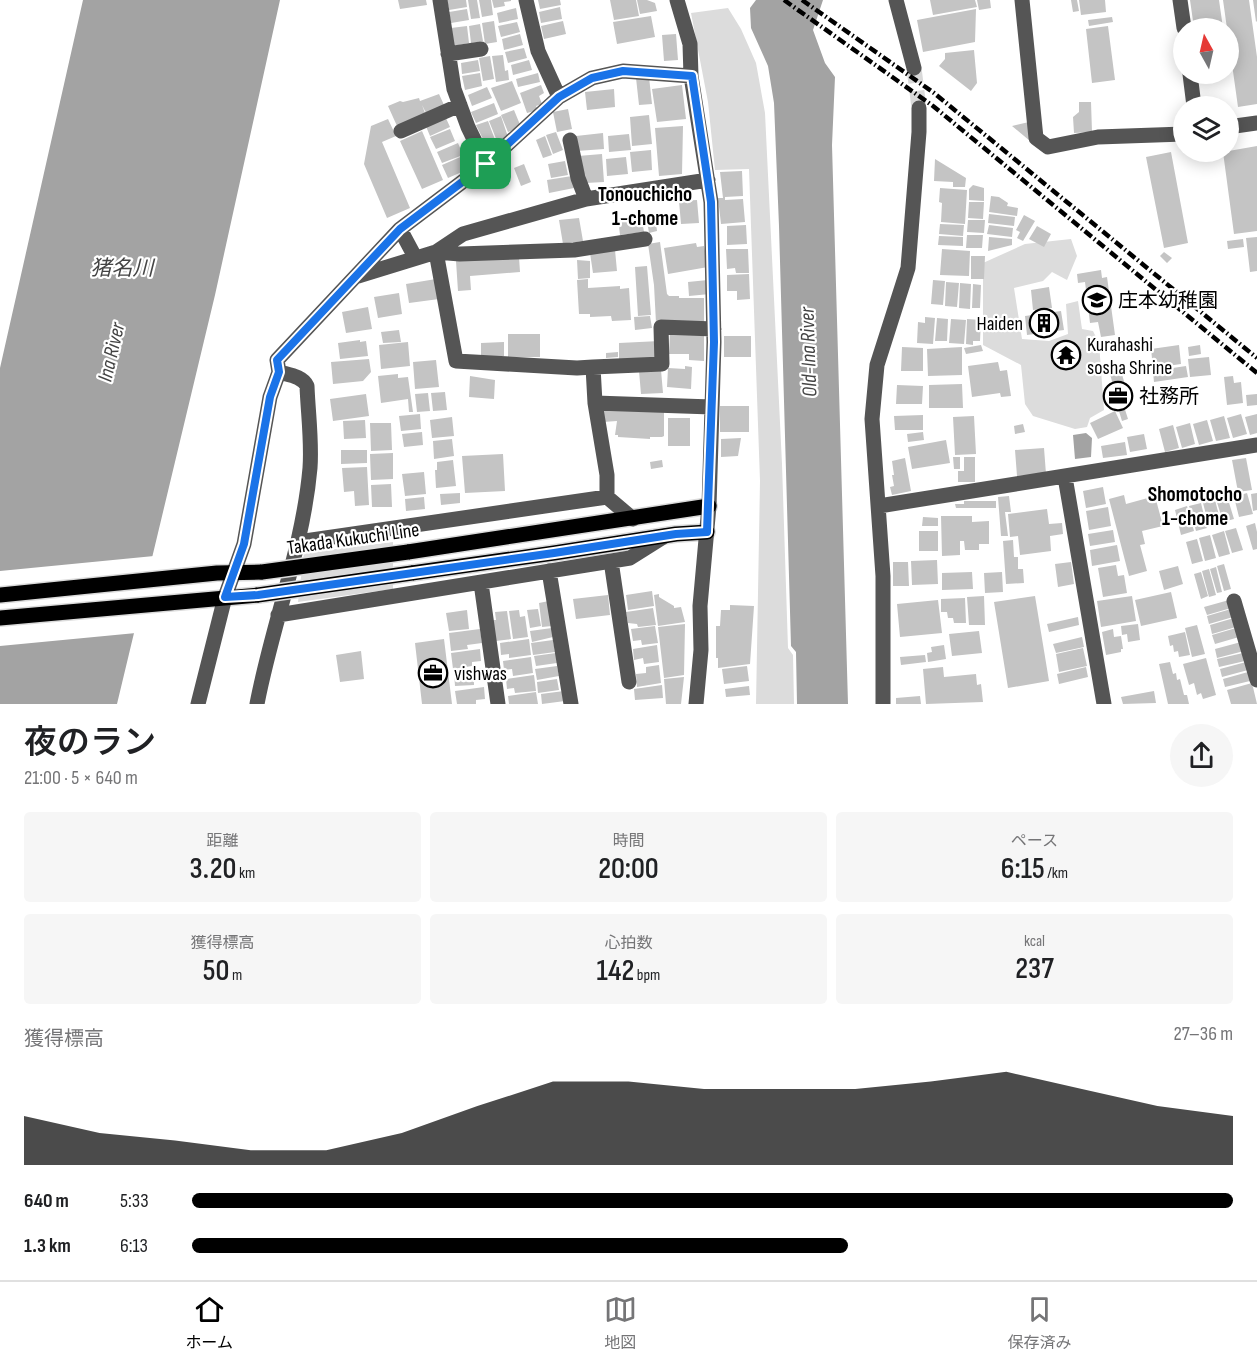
<!DOCTYPE html>
<html lang="ja">
<meta charset="utf-8">
<style>
:root{--surface:#fff;--page:#f6f6f6;--text:#202124;--muted:#757577;--line:#e0e0e0;--accent:#000}
body{margin:0;font-family:"Sofia Sans Condensed","Noto Sans JP",sans-serif;background:var(--page);color:var(--text);height:100vh;display:flex;flex-direction:column;font-size:22px;white-space:nowrap}
*{box-sizing:border-box;margin:0}
p{font-size:20px;color:var(--muted)}
.icon{flex:none;width:33px;height:33px;fill:none;stroke:currentColor;stroke-width:2;stroke-linecap:round;stroke-linejoin:round}
.map{position:relative;height:704px;overflow:hidden}
.details{display:flex;flex-direction:column;background:var(--surface);flex:1}
.details>*{flex:none}
.needle{width:39px;rotate:352deg}
.buttons{position:absolute;left:1173px;top:18px;display:grid;gap:12px}
.buttons a{display:grid;place-items:center;width:66px;height:66px;border-radius:50%;background:var(--surface);box-shadow:0 3px 15px #0003;font-size:30px}
.pin{position:absolute;display:grid;place-items:center;width:51px;height:51px;color:#fff;margin:-26px;border-radius:12px;box-shadow:0 3px 9px #0006}
.round{display:grid;place-items:center;flex:none;width:63px;height:63px;border-radius:32px;background:var(--page)}
.overview{display:flex;align-items:center;justify-content:space-between;height:102px;padding:0 24px}
h1{font-size:33px;font-weight:600;line-height:45px}
.stats{display:grid;grid-template-columns:repeat(3,1fr);gap:9px;height:102px;padding:6px 24px}
.stats div{display:grid;align-content:center;border-radius:6px;background:var(--page);text-align:center}
.stats b{font-size:30px;font-weight:600}
.stats small{font-size:16px;font-weight:400}
.stats p{font-size:16px}
.chart{height:168px;padding:12px 24px}
.chart p{display:flex;justify-content:space-between}
.chart svg{width:100%;height:108px;margin-top:6px;fill:var(--accent);opacity:.7}
ul{padding:0 24px;list-style:none;font-size:20px}
li{display:grid;grid-template-columns:96px 72px 1fr;align-items:center;height:45px}
li i{height:15px;border-radius:8px;background:var(--accent)}
.dock{display:flex;justify-content:space-around;align-items:center;height:84px;border-top:2px solid var(--line);background:var(--surface);font-size:16px;color:var(--muted)}
.dock a{display:grid;justify-items:center;gap:3px}
.dock .current{color:var(--accent)}
.map>svg:first-child{display:block}
.green{fill:#dcdcdc}
.water{fill:#a3a3a3}
.pier{fill:#fff}
.building{fill:#c4c4c4}
.lines{fill:none;stroke-linecap:round;stroke-linejoin:round}
.minor-tunnel{stroke:#d9d9d9;stroke-width:15;stroke-dasharray:15 8;stroke-linecap:butt}
.major-casing{stroke:#dbdbdb;stroke-width:18}
.minor{stroke:#555;stroke-width:15}
.major{stroke:#000;stroke-width:15}
.rail{stroke:#000;stroke-width:4.5;stroke-dasharray:9 3 1.5 3;stroke-linecap:butt}
.major-bridge-casing{stroke:#dbdbdb;stroke-width:18;stroke-linecap:butt}
.major-bridge{stroke:#000;stroke-width:15}
.route-casing{stroke:#fff;stroke-width:12}
.route{stroke:#1a73e8;stroke-width:8}
.labels{text-anchor:middle;stroke-width:4.5;stroke-linejoin:round;paint-order:stroke}
.poi-label{font-size:20px;fill:#000;stroke:#fff;text-anchor:start}
.street-label{font-size:20px;fill:#000;stroke:#fff}
.neighbourhood-label{font-size:21px;font-weight:bold;fill:#000;stroke:#fff}
.water-label{font-size:21px;font-style:italic;fill:#444;stroke:#fff}
</style>
<div class="map">
<svg width="1257" height="704" viewBox="0 0 1257 704">
<rect width="100%" height="100%" fill="#fff"/>
<path class="green" d="M728,8L741,29L756,63L765,113L782,464L788,648L793,655L794,704H756L760,481L749,169L715,170L708,102L691,13Z
M1071,239L1077,256L1067,280L1052,272L1043,281L1014,288L1022,339L1049,341L1068,334L1066,304L1078,301L1082,329L1093,331L1099,343L1104,410L1090,418L1087,427L1075,429L1033,416L1025,404L1021,365L983,345V263L1025,244Z
M393,542V589L298,602L304,553Z"/>
<path class="water" d="M83,0H280L215,295L117,704H0V368Z
M756,0H823L813,30L825,63L835,77L832,145L848,704H797L796,652L791,646L779,226L774,103L768,66L751,28L750,8Z
M1086,433L1092,438L1091,457L1075,459L1073,435Z"/>
<path class="pier" d="M154,556L136,633L0,646V571Z"/>
<path class="building" d="M398,0H426L427,5L400,9Z
M447,0H466L467,7L449,10Z
M468,0H477L480,18L471,19Z
M479,0H491L493,15L482,17Z
M492,0H511V1L504,2L505,6L494,8Z
M538,0H560L561,5L540,9Z
M610,0H636L639,16L614,20Z
M637,0H647L655,3L657,11L640,14Z
M930,0H975L977,7L933,15Z
M977,0H990L991,8L979,10Z
M1071,0H1077L1079,11L1073,12Z
M1079,0H1105L1106,12L1081,15Z
M1190,0H1219L1223,28H1194Z
M1223,0H1249L1257,57V104L1238,107Z
M1253,0H1257V21L1256,22Z
M560,7L562,19L541,23L539,12Z
M516,8L518,19L499,23L497,13Z
M467,9L469,20L451,23L449,12Z
M976,9L975,42L923,52L917,20Z
M651,16L655,37L617,44L613,22Z
M1112,17L1113,22L1089,26L1088,20Z
M494,21L497,42L485,44L482,23Z
M563,21L566,34L544,39L541,26Z
M517,22L520,32L501,37L498,26Z
M480,24L483,41L471,43L469,26Z
M467,26L469,43L454,46L451,28Z
M1108,26L1115,80L1092,83L1086,29Z
M520,34L523,45L504,50L502,39Z
M676,34L678,60L664,61L662,35Z
M524,48L527,58L508,63L505,52Z
M974,50L977,83L971,91L939,66L945,59V53Z
M503,55L505,71L508,70L509,80L496,82L492,56Z
M490,56L494,79L483,81L479,58Z
M478,60L480,71L462,74L461,63Z
M529,60L532,70L513,75L511,65Z
M480,73L482,86L465,90L462,76Z
M538,73L540,82L518,87L516,79Z
M649,77L652,104L639,105L636,78Z
M512,81L521,103L501,111L491,88Z
M541,85L544,93L539,96L542,104L536,106L538,110L527,113L520,93Z
M682,85L686,119L657,122L652,89Z
M487,87L492,98L472,106L468,95Z
M614,89L615,107L587,110L585,92Z
M439,94L444,105L426,113L422,105L425,113L397,126L388,106L400,101L403,102L419,98L420,101Z
M1079,102H1091L1092,132L1074,133L1073,117L1079,112Z
M494,103L498,114L476,123L471,112Z
M568,109L572,129L557,132L553,112Z
M514,110L521,127L508,132L501,115Z
M649,115L652,144L632,146L630,117Z
M445,116L450,127L430,136L425,124Z
M501,116L508,137L497,141L489,121Z
M388,119L396,136L382,142L410,208L387,218L364,164L371,126Z
M488,121L497,145L488,149L476,125Z
M1029,122L1030,141L1012,126Z
M683,126L682,174L659,176L655,128Z
M450,129L455,141L436,149L430,137Z
M422,131L443,180L422,189L400,141Z
M556,132L563,150L553,154L546,135Z
M603,133L604,149L577,151L576,136Z
M629,134L631,150L609,152L608,136Z
M545,136L552,155L543,158L536,140Z
M458,143L463,155L442,163L437,152Z
M1257,146V231L1234,234L1223,152Z
M651,150L652,170L632,172L630,152Z
M1171,152L1188,243L1164,248L1146,157Z
M602,154L604,182L586,183L585,174H580L578,156Z
M465,155L471,168L448,178L442,165Z
M626,157L628,174L607,176L606,159Z
M935,159L966,178L965,187H953V182L934,181Z
M565,161L568,175L551,178L548,164Z
M524,164L531,182L521,186L514,168Z
M742,171L743,196L725,197V200L743,199L745,222L721,224L718,198H723L720,172Z
M572,176L574,188L549,193L547,180Z
M973,185L984,188V201L969,200V189Z
M940,188L967,190L965,224L941,222L942,203L939,202Z
M991,196L999,197L1008,203L1007,206L1018,208L1017,216L989,212Z
M697,200L699,223L681,224L679,201Z
M969,202H984L983,219L968,218Z
M641,214L644,232L620,235L618,218Z
M655,214L657,231L649,233L646,215Z
M989,214L1015,217L1014,226L988,223Z
M1024,215L1035,221L1023,241L1017,238L1020,232L1016,230Z
M579,218L583,241L563,244L559,220Z
M968,220H985L984,233L967,232Z
M940,224L964,225L963,236L939,234Z
M746,225L747,244L727,245V226Z
M989,225L1013,228L1012,237L987,234Z
M1037,226L1051,234L1044,247L1029,239Z
M967,235H983L982,248H966Z
M939,236L963,237V246L938,245Z
M989,237L1012,239V245L988,251Z
M1257,237V271L1250,272L1246,238Z
M1243,239L1244,247L1228,249L1227,241Z
M660,242L667,294L669,296H679V298H704V322L656,323L654,285L648,244Z
M696,243L697,247L704,246L708,267L668,274L664,248Z
M726,249H748L749,273H736L735,268L727,269Z
M942,249L970,251L969,276L940,275Z
M615,250L617,271L593,273L590,253Z
M1164,252L1172,258L1167,263L1160,256Z
M971,256H985L984,279H971Z
M519,257L520,272L470,276L471,290L458,291L456,261Z
M577,260L590,261V278L578,279Z
M647,266L651,315L638,316L635,267Z
M1101,270L1102,278L1107,277L1115,335L1101,337L1098,322L1090,323L1085,282L1078,283L1077,274Z
M749,274L750,299L737,300V291H727V275Z
M436,279L439,299L409,303L406,284Z
M588,279V288L620,286V289L629,288L631,320L612,321L611,316L590,317V314H579L577,280Z
M708,280L710,294L689,296L688,282Z
M933,280L945,281L943,305L931,304Z
M946,282L959,283L957,307L945,306Z
M960,283L971,284L970,309L959,308Z
M973,284L981,285L980,308H972Z
M1049,287L1052,308L1033,310L1031,290Z
M399,293L402,314L378,318L374,297Z
M368,307L372,329L346,333L342,312Z
M1061,311L1064,330L1027,335L1025,316Z
M650,316L652,328L635,330L634,317Z
M925,317L935,318L933,344L917,343L918,322L925,323Z
M937,318L948,319L947,341H935Z
M951,319L966,320L964,344L949,343Z
M967,319L981,320L980,341H973V345L966,344Z
M399,330L401,342L383,343L381,332Z
M670,332H704V361L689,360V354H669Z
M508,334H540V357H508Z
M724,336H751V357H724Z
M360,340V342L366,341L368,356L340,359L338,343Z
M660,341L661,361L619,362V343Z
M408,342L410,366L381,369L379,345Z
M504,342V356H481V343Z
M981,345L983,351L966,354L964,348Z
M1179,345L1181,364L1153,368L1151,349Z
M1200,345L1201,354L1189,356L1188,347Z
M902,347L923,348V371H901Z
M962,347V375L928,376L927,349Z
M618,352V357L606,358V353Z
M1209,357L1211,375L1190,377L1188,359Z
M369,359L371,372L363,381L333,384L331,362Z
M436,360L439,387L415,389L413,362Z
M998,362L1000,371L1007,370L1011,396L1001,397L1000,393L972,397L968,366Z
M685,366L692,367L691,389L667,387L668,368L685,369Z
M1186,366L1188,377L1154,382L1153,371Z
M661,370L663,393L641,394L639,371Z
M1121,371L1128,395L1121,397L1128,419L1122,421L1118,408L1110,410L1108,404L1113,402L1108,387L1113,385L1110,374Z
M398,374V378L408,377L413,412H409L408,399L381,403L378,376Z
M470,376L495,380L494,399L469,397Z
M1233,376L1234,383L1241,382L1243,403L1227,405L1224,377Z
M962,384L963,408H929V385Z
M897,385L923,386L922,404H896Z
M445,392L447,410L433,411L431,393Z
M428,393L430,411L417,412L415,394Z
M366,394L369,416L333,421L330,399Z
M1257,394V405L1247,406L1246,395Z
M720,406H749V432H720Z
M603,408L664,411V436L662,437H650V439L618,437V435H615L617,421L603,422Z
M1115,411L1123,428L1098,439L1090,423Z
M420,414L421,429L401,431L399,416Z
M1241,414L1247,434L1233,438L1227,418Z
M1257,414V433L1250,435L1245,417Z
M923,415V430H895L894,416Z
M974,416L976,454L955,455L953,417Z
M1224,416L1230,438L1216,441L1210,420Z
M452,417L454,436L432,438L430,420Z
M668,418H690V446H668Z
M365,420L366,438L344,439L343,421Z
M1207,420L1213,441L1199,445L1193,424Z
M370,423H391L392,450L371,451Z
M1190,423L1195,444L1182,448L1176,427Z
M1023,424L1025,432L1015,434L1014,426Z
M1173,425L1179,448L1165,452L1159,429Z
M422,432L423,445L404,447L402,434Z
M923,432L924,440L908,442L907,434Z
M1144,434L1147,449L1130,452L1127,437Z
M741,438L738,456L721,457V439Z
M452,439L454,456L434,459L433,441Z
M946,440L950,463L912,469L908,447Z
M1125,442L1127,455L1103,458L1101,446Z
M1044,448L1046,474L1017,476L1015,450Z
M341,450H367V463L341,464Z
M393,453V479L371,480L370,454Z
M503,454L505,491L465,493L462,456Z
M953,457H960V469H954Z
M964,457H975V482H958V471H964Z
M905,458L911,491L892,495L890,487L894,486L892,475H894L892,461Z
M1246,458L1252,490L1238,492L1232,460Z
M453,460L456,486L436,488L435,470H437V462Z
M662,460L663,467L651,469L650,462Z
M367,467L369,505L355,506L354,491L344,492L342,468Z
M424,472L426,494L405,496L402,474Z
M391,484L392,507H372L371,485Z
M1103,487L1106,504L1086,508L1083,491Z
M460,493V503L441,505L440,494Z
M1247,493L1253,514L1239,517L1234,497Z
M1257,493V510L1253,511L1251,494Z
M1124,495L1126,504L1155,496L1163,526L1142,531L1145,544L1140,545L1147,571L1129,576L1109,499Z
M1009,496L1011,512H1005L1008,536H1001L998,497Z
M1227,496L1234,519L1223,522L1216,499Z
M424,497L425,509L406,511L405,499Z
M1215,500L1221,523L1209,526L1203,503Z
M964,501H996V508H956L955,504H964Z
M1201,503L1207,528L1196,531L1189,506Z
M1187,506L1194,531L1181,535L1175,510Z
M1108,507L1111,526L1089,530L1086,511Z
M1047,509L1049,524L1062,523L1063,534L1050,536L1051,551L1020,555L1018,536L1010,537L1008,514Z
M941,516H972V522L989,521V544H979V550H965L964,541H960V555L942,556Z
M923,517L938,518V526H922Z
M1255,523L1257,532V549L1253,550L1246,526Z
M1236,528L1243,550L1232,553L1225,531Z
M1113,530L1115,542L1090,546L1088,534Z
M919,531H938V551H919Z
M1224,531L1230,554L1219,557L1212,535Z
M1210,535L1216,558L1205,561L1199,538Z
M1197,539L1203,561L1192,564L1186,542Z
M1013,540L1014,557H1018V569H1023L1024,583L1006,584L1003,541Z
M1117,545L1120,561L1092,566L1090,550Z
M937,560L938,584L912,585L911,561Z
M893,562H908L909,586H893Z
M1071,562L1074,584L1058,587L1055,564Z
M1224,564L1231,589L1224,591L1217,566Z
M1116,565L1118,576L1124,575L1127,593L1103,597L1098,568Z
M1178,566L1183,584L1164,590L1159,571Z
M1216,567L1222,592L1217,593L1210,569Z
M1209,569L1216,595L1209,597L1202,571Z
M972,572L973,589L942,590V573Z
M1002,572L1003,592L985,593L984,573Z
M1201,572L1208,596L1201,599L1194,574Z
M652,591L654,606L628,610L626,595Z
M1171,592L1177,618L1141,626L1135,600Z
M659,594V597L674,606V608L681,607L685,622L658,626L654,595Z
M608,595L610,615L576,619L573,599Z
M984,596L985,625H969L967,597Z
M1035,596L1049,681L1008,688L994,602Z
M1132,596L1136,621L1101,627L1097,601Z
M965,598L966,623H954L953,618H948L947,612H941V599Z
M938,600L942,633L900,637L897,604Z
M1229,600L1231,608L1207,615L1204,607Z
M549,601L552,626L542,627L539,603Z
M730,605L754,606L750,664L718,668V658H716V626H720L721,610H730Z
M653,608L656,625L638,627L637,624L628,623L626,612Z
M538,609L541,626L530,628L527,610Z
M1231,609L1233,617L1209,624L1207,616Z
M467,610L469,629L449,631L446,613Z
M519,610L520,617L525,616L528,637L513,639L509,611Z
M507,611L511,639L496,641L493,620H496L495,612Z
M1078,617L1079,625L1049,632L1047,624Z
M1234,618L1236,627L1212,634L1210,625Z
M685,624L684,675L664,678L658,627Z
M1138,624L1140,640L1128,642L1127,634L1122,635L1121,626Z
M1197,625L1205,654L1192,657L1185,628Z
M655,626L658,643L642,645L641,640L633,641L631,629Z
M552,628L553,637L532,642L530,631Z
M1236,628L1239,637L1215,644L1212,635Z
M480,629L482,643L467,645L468,649L451,651L449,633Z
M1113,629L1114,637L1121,636L1123,649H1121V652L1106,655L1102,632Z
M979,631L982,653L952,656L949,634Z
M1185,632L1190,655L1179,657L1178,651L1174,652L1173,645L1170,646L1168,636Z
M1082,637L1084,647L1056,653L1053,644Z
M444,639L452,704H422L415,643Z
M529,639L531,655L509,658V654L501,655L500,643Z
M553,640L555,652L533,655L531,643Z
M1241,642L1244,651L1217,658L1215,649Z
M657,645L659,662L644,664L643,658L634,660L633,649Z
M944,645L946,659L928,662L927,653L932,652L931,647Z
M1083,648L1087,666L1059,672L1056,654Z
M480,649L481,661L472,662V666L453,669L451,653Z
M361,651L364,679L340,682L336,655Z
M556,653L557,663L536,666L534,656Z
M1243,653L1245,661L1219,667L1217,659Z
M925,655L926,662L901,665L900,657Z
M531,657L533,673L513,676L512,669L504,670L503,661Z
M1206,658L1216,695L1203,699L1201,693L1197,695L1194,683L1189,685L1183,664Z
M1170,662L1173,674L1176,673L1177,680L1180,679L1184,695H1187L1189,704H1168L1159,664Z
M1246,662L1248,670L1222,677L1220,669Z
M659,665L661,683L637,687L636,674L646,673V667Z
M557,666L559,676L537,680L535,669Z
M747,666L749,681L724,684L722,669Z
M943,667L944,677L976,674L977,685L981,684L983,702L926,704L923,669Z
M1086,667L1088,677L1059,684L1057,674Z
M482,668L483,680L474,681V685L455,686L454,672Z
M1248,672L1250,681L1225,687L1223,679Z
M534,675L536,691L515,693L514,688L507,689L506,679Z
M684,677L681,704H666L664,679Z
M557,679L559,690L538,693L537,682Z
M1252,683L1257,704H1231L1227,690Z
M662,685L663,698L635,700L634,689Z
M749,686L750,695L726,697L725,689Z
M484,687L485,699L476,700V704H457L455,691Z
M564,691L565,701L542,704L541,694Z
M1154,691L1156,703L1123,704L1121,697Z
M536,692L538,704H509L508,696Z
M920,696L921,704H896V698Z"/>
<g class="lines">
<path class="minor-tunnel" d="M914,68L919,108"/>
<g class="major-casing">
<path id="major" d="M408,552L709,506
M412,573L554,553L676,534L707,532
M0,595L217,573L262,572
M0,618L258,595"/>
</g>
<path class="minor" d="M440,0L454,89L468,127L486,164
M526,0L538,51L559,97
M677,0L690,44L691,76L711,202L714,342L709,506L700,606L701,650L696,704
M896,0L914,68
M1022,0L1036,138L1048,147L1098,137L1184,134
M1180,0L1184,28
M448,54L481,49
M1190,74L1194,106
M1228,127L1257,123
M401,131L460,105
M570,140L578,178L586,199L708,180
M586,199L463,234L436,252L456,361L577,368L593,367L595,403L607,475V497
M400,229L415,257
M358,276L436,252L460,254L574,250L645,239
M593,367L662,364L661,327L714,329
M279,372L277,360L400,229L486,164L559,97L592,78L623,71L691,76
M595,403L712,407
M1065,477L1104,704
M879,506L1257,445
M298,542L607,497L633,519
M611,561L629,682
M549,571L571,704
M481,583L498,704
M1234,601L1257,680
M278,615L630,558L665,536
M198,704L225,597L244,544L270,397L279,372C289,375 302,376 307,386C308,413 312,441 310,468C303,548 272,625 257,704
M883,704V576L872,419L877,365L908,268L919,132V108"/>
<use href="#major" class="major"/>
<path class="rail" d="M784,0L933,106L1257,373
M802,0L934,93L1257,358"/>
<g class="major-bridge-casing">
<path id="major-bridge" d="M262,572L408,552
M258,595L412,573"/>
</g>
<use href="#major-bridge" class="major-bridge"/>
</g>
<g class="lines">
<g class="route-casing">
<path id="route" d="M623,71L692,76L711,202L714,342L707,532L676,534L554,553L258,595L225,597L244,544L270,397L279,372L277,360L400,229L486,164L559,97L592,78Z"/>
</g>
<use href="#route" class="route"/>
</g>
<defs>
<g id="school-ring" transform="scale(1.5)"><circle r="9.5" fill="#fff" stroke="#000" stroke-width="1.5"/><path d="M0-5L7-2L0 1L-7-2ZM-4 1L0 2.5L4 1V4Q0 6-4 4Z" fill="#000"/></g>
<g id="building-ring" transform="scale(1.5)"><circle r="9.5" fill="#fff" stroke="#000" stroke-width="1.5"/><path d="M-4-6H4V6H1V3H-1V6H-4ZM-2.5-4.3h1.7v1.8h-1.7ZM.8-4.3h1.7v1.8H.8ZM-2.5-1h1.7V.8h-1.7ZM.8-1h1.7V.8H.8Z" fill="#000"/></g>
<g id="temple-ring" transform="scale(1.5)"><circle r="9.5" fill="#fff" stroke="#000" stroke-width="1.5"/><path d="M0-6L5-2H3V0L6.5 2.5H4V6H1.5V3h-3V6H-4V2.5H-6.5L-3 0V-2H-5Z" fill="#000"/></g>
<g id="office-ring" transform="scale(1.5)"><circle r="9.5" fill="#fff" stroke="#000" stroke-width="1.5"/><path d="M-6-3h4V-5.5h4V-3h4V5H-6ZM-1-4.5V-3h2v-1.5ZM-6 0V1H6V0Z" fill="#000"/></g>
</defs>
<g fill-rule="evenodd">
<use href="#school-ring" x="1097" y="300"/>
<use href="#building-ring" x="1044" y="323"/>
<use href="#temple-ring" x="1066" y="355"/>
<use href="#office-ring" x="1118" y="396"/>
<use href="#office-ring" x="433" y="673"/>
</g>
<g class="labels">
<g class="poi-label">
<text x="1118" y="307">庄本幼稚園</text>
<text x="1023" y="330" text-anchor="end">Haiden</text>
<text x="1087" y="351">Kurahashi<tspan x="1087" dy="23">sosha Shrine</tspan></text>
<text x="1139" y="403">社務所</text>
<text x="454" y="680">vishwas</text>
</g>
<g class="street-label">
<text transform="translate(353 538) rotate(-8)" y="7">Takada Kukuchi Line</text>
</g>
<g class="neighbourhood-label">
<text x="645" y="201">Tonouchicho<tspan x="645" dy="24">1-chome</tspan></text>
<text x="1195" y="501">Shomotocho<tspan x="1195" dy="24">1-chome</tspan></text>
</g>
<g class="water-label">
<text x="122" y="275">猪名川</text>
<text transform="translate(111 352) rotate(-77)" y="7">Ina River</text>
<text transform="translate(808 352) rotate(-92)" y="7">Old-Ina River</text>
</g>
</g>
</svg>
<div class="buttons">
<a><svg class="needle" viewBox="-14 -14 28 28"><path d="M0-13l5 13h-10z" fill="#e53935"/><path d="M0 13l5-13h-10z" fill="#757577"/></svg></a>
<a><svg class="icon" aria-label="layers" viewBox="0 0 24 24"><path d="M12 4l9 5-9 5-9-5zM3 14l9 5 9-5"/></svg></a>
</div>
<div class="pin" style="left:486px;top:164px;background:#1e9e55"><svg class="icon" aria-label="arrive" viewBox="0 0 24 24"><path d="M6 21V4h12l-3 4 3 4H6"/></svg></div>
</div>
<section class="details">
<div class="overview"><div><h1>夜のラン</h1><p>21:00 · 5 × 640 m</p></div><a class="round"><svg class="icon" aria-label="share" viewBox="0 0 24 24"><path d="M12 15V3M7 8l5-5 5 5M5 13v7h14v-7"/></svg></a></div>
<div class="stats">
<div><p>距離</p><b>3.20<small> km</small></b></div>
<div><p>時間</p><b>20:00</b></div>
<div><p>ペース</p><b>6:15<small> /km</small></b></div>
</div>
<div class="stats">
<div><p>獲得標高</p><b>50<small> m</small></b></div>
<div><p>心拍数</p><b>142<small> bpm</small></b></div>
<div><p>kcal</p><b>237</b></div>
</div>
<div class="chart"><p><span>獲得標高</span>27–36 m</p>
<svg viewBox="0 0 160 44" preserveAspectRatio="none"><path d="M0 44V24L10 31L20 34L30 38L40 38L50 31L60 20L70 10L80 10L90 13L100 13L110 13L120 10L130 6L140 13L150 20L160 24V44z"/></svg>
</div>
<ul>
<li><b>640 m</b>5:33<i style="width:100%"></i></li>
<li><b>1.3 km</b>6:13<i style="width:63%"></i></li>
</ul>
</section>
<nav class="dock">
<a class="current"><svg class="icon" aria-label="home" viewBox="0 0 24 24"><path d="M3 11l9-7 9 7M6 9v11h12V9"/></svg>ホーム</a>
<a><svg class="icon" aria-label="map" viewBox="0 0 24 24"><path d="M3 6l6-2 6 2 6-2v14l-6 2-6-2-6 2zM9 4v14M15 6v14"/></svg>地図</a>
<a><svg class="icon" aria-label="saved" viewBox="0 0 24 24"><path d="M7 4h10v16l-5-4-5 4z"/></svg>保存済み</a>
</nav>
